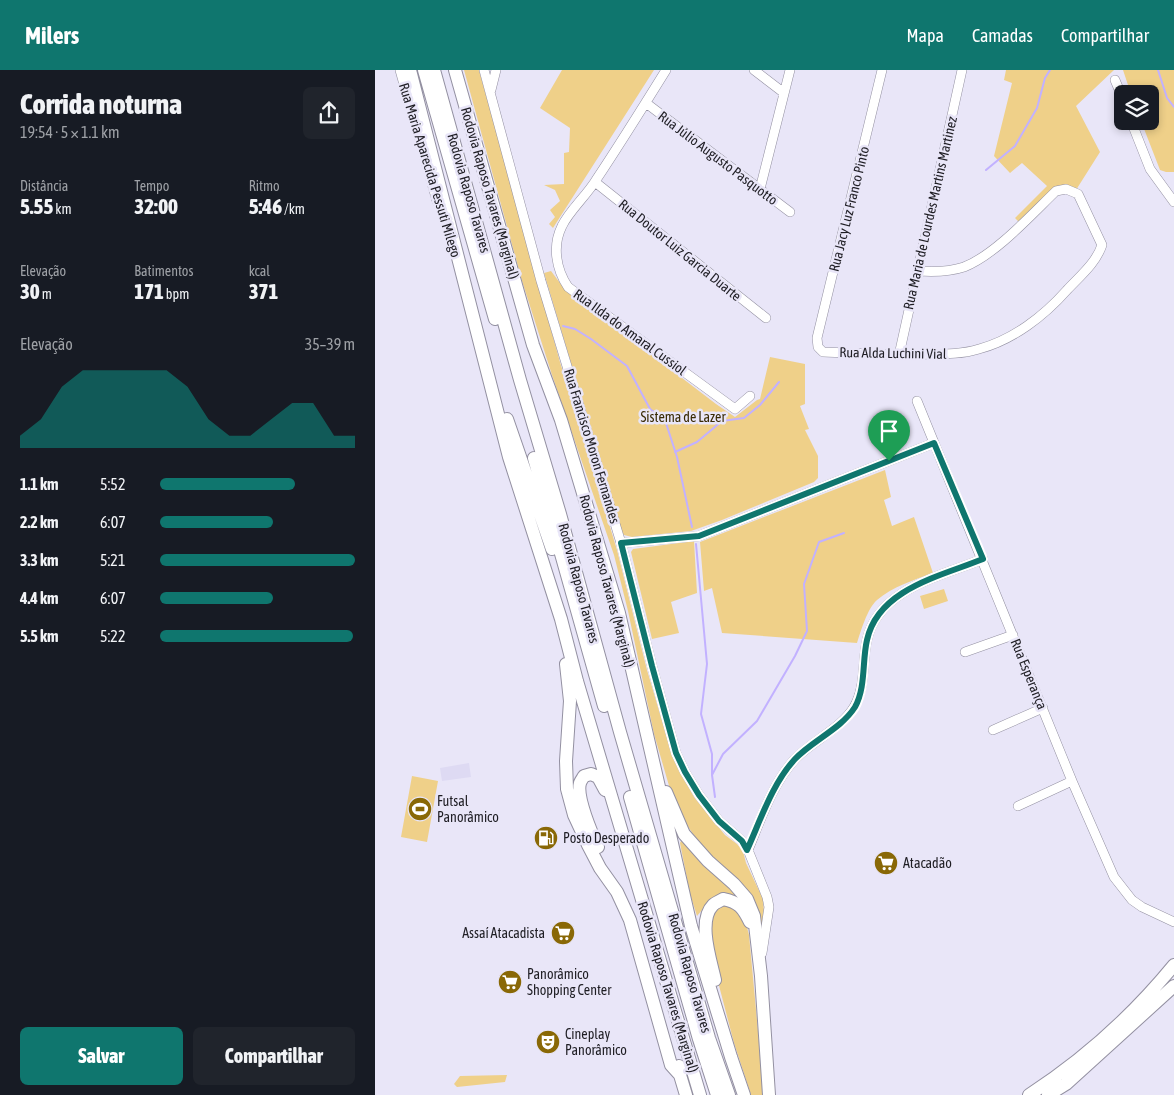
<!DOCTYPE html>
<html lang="pt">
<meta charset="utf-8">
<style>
:root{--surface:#171b24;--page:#20242c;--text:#f1f3f6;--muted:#9ea1a6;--accent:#0f766e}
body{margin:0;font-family:"Asap Condensed",sans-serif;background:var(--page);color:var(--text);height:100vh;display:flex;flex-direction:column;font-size:19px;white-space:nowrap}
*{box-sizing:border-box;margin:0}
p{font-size:16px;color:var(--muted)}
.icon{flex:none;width:28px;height:28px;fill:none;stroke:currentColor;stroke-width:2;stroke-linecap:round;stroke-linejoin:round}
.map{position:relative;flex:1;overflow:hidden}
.panel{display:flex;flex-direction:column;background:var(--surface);width:375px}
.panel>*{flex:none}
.tools{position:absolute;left:739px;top:15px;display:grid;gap:10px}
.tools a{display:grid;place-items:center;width:45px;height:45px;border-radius:8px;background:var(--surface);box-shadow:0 2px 8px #0003;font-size:25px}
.pin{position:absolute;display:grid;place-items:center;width:42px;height:42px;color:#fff;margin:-51px -21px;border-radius:50% 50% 50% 0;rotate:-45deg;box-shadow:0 0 5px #0007}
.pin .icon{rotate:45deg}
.round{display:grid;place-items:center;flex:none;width:52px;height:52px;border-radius:8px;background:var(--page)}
.overview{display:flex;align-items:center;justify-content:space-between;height:85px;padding:0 20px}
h1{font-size:28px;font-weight:800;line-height:38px}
.metrics{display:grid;grid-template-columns:repeat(3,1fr);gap:8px;height:85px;padding:5px 20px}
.metrics div{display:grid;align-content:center}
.metrics b{font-size:21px;font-weight:800}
.metrics small{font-size:14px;font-weight:400}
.metrics p{font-size:14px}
.chart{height:140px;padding:10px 20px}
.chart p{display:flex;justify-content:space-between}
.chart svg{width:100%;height:90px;margin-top:5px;fill:var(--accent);opacity:.7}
.action{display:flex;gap:10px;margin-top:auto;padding:10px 20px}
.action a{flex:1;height:58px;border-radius:8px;background:var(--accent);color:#fff;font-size:20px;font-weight:800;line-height:58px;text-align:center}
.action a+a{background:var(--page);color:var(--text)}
ul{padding:0 20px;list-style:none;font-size:16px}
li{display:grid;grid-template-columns:80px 60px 1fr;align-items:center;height:38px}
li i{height:12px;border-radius:6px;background:var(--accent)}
header{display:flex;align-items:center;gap:30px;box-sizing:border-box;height:70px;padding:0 25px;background:var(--accent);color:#fff}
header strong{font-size:24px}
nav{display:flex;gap:28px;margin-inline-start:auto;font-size:18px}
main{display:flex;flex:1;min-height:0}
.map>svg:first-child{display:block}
.built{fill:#dedaf3}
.green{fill:#efd089}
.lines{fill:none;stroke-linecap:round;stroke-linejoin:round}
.stream{stroke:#c2b1ff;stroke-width:2}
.minor-casing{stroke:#9390a1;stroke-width:10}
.major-casing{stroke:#9390a1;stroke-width:12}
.highway-casing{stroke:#9390a1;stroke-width:14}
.minor{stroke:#fff;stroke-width:9}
.major{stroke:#fff;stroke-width:11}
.highway{stroke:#fff;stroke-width:12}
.route-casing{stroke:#fff;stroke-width:10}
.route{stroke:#0f766e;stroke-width:6}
.labels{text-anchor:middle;stroke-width:5;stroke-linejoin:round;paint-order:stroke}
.street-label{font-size:14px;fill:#1f1e24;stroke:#e9e6f8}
.park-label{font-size:14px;fill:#392b05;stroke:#e9e6f8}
.poi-label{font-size:14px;fill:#1f1e24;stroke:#e9e6f8;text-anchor:start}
</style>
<header>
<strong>Milers</strong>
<nav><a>Mapa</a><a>Camadas</a><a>Compartilhar</a></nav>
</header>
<main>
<section class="panel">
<div class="overview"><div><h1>Corrida noturna</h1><p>19:54 · 5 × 1.1 km</p></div><a class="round"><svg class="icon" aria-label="share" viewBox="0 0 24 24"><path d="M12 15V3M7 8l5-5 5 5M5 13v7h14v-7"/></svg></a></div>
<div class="metrics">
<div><p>Distância</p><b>5.55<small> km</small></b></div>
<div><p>Tempo</p><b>32:00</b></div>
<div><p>Ritmo</p><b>5:46<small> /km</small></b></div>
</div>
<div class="metrics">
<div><p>Elevação</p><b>30<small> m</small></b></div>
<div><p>Batimentos</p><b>171<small> bpm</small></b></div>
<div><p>kcal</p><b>371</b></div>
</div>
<div class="chart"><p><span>Elevação</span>35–39 m</p>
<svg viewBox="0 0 160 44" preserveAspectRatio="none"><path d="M0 44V38L10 30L20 14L30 6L40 6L50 6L60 6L70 6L80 14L90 30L100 38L110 38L120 30L130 22L140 22L150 38L160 38V44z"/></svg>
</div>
<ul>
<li><b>1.1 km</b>5:52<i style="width:69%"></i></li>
<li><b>2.2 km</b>6:07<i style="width:58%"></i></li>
<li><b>3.3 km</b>5:21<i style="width:100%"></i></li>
<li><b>4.4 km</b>6:07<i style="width:58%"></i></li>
<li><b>5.5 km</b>5:22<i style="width:99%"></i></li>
</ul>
<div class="action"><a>Salvar</a><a>Compartilhar</a></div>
</section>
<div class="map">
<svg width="799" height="1025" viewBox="0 0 799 1025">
<rect width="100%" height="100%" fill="#e9e6f8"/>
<path class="built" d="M94,693L96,707L67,711L65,698Z"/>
<path class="green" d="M89,0H104L185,292L242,480L272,600L296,681L307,705L319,727L350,765L362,774L368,781L371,793L388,829L389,843L386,859L382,847L324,773L310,752L297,726L279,664L253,541L239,485L177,305L147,211Z
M187,0H279L178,158L174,154L180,147L175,140L185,131L180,120L169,115L189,114V83L194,82L195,58L165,38Z
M631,0H739L701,36L725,82L701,120L689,115L644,152L640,148L672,116L647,93L635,103L619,86L637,13L629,10Z
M748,0H799V102H791L785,100L766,51H775V24H756Z
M176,201L188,217L341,334L360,347L382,330L385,329L395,287L430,294V334L425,336L434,359L430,360L443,386V408L439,412L347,450L316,461L257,467L249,465L246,460L169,203Z
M510,400L516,427L509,430L517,456L539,447L558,503C539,510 517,517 502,530C492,539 486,561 482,573L347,563L337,518L329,521L325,472Z
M319,471L322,523L296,532L304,563L277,569L256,482L258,479Z
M569,519L573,531L549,539L545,526Z
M37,706L63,711L52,772L26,767Z
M307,769L362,823L366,833L332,834L322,846L315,824L305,773Z
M349,835C364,839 371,851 374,865L389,1025H376L359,973L335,881L337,845L342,837Z
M132,1005L130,1012L82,1017L79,1014L85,1006Z"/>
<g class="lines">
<path class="stream" d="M783,0L792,28L799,37
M611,100L640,76L662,38L670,8L675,0
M188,256L200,259L216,269L252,296L275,339L290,350L302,387L317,457
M300,382L322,372L347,351L369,348L385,335L404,312
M321,474L332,594L326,644L337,684V705L340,727
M337,705L348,684L382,651L420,586L432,561L429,514L444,472L469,463"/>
<g class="minor-casing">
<path id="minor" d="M109,0L166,211L246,473L277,596L301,683L310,702L324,725L344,751L367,771L373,780L392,827L394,837L387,883
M291,0C268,37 245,74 221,110C212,125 194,141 187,156C177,176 181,199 193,217L360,339L375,326
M379,0L409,23
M507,0L442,268L443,277L448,282C483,283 519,286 555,284C571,284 588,284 604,279C638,270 669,246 692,220C705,206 721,193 727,175L703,124L691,119L681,121C657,144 620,185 589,197C574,202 558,202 543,201
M740,10L748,29
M116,20L121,0
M271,33L415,142
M756,51L775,99L799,132
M220,112L391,248
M385,119L415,0
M524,285L587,0
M542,331L697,711L739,807L757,830L767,837L799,852
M246,473L324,466L559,373
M590,582L638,565
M618,660L668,638
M643,736L697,711
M373,780C386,749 397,714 420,689C438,670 466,659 479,637C491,617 487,591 492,570C503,519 566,506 608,489"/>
</g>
<g class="major-casing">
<path id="major" d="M26,0L63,131"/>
</g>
<g class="highway-casing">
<path id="highway" d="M35,0L134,387L186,549L202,611L325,1025
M49,0L120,249
M59,0L145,310L185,444L245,662L334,968L354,1025
M80,0L158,275L186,350L244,543L316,856L356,987L369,1025
M132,349L177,479
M159,388L229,636
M191,594L195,631L191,691L192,719L199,745L213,775L225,798L242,822L255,850L296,995L305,1005
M291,722L309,764L333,791L359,814L372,829L379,846L386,906L394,1025
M255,727L324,969L342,1025
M223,777C217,764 201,727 205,713C206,710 208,708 209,706L216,704L223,707L230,720
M340,910C336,891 322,851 338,835C340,833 345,831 348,829C364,832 368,838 375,852
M304,996L305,1005L311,1025
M654,1025C708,990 758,945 799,895
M673,1025L691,1014L799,916"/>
</g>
<use href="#minor" class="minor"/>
<use href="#major" class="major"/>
<use href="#highway" class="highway"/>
</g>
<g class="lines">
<g class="route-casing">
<path id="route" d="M559,373L608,489C566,506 503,519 492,570C487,591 491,617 480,637C466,659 438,670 420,689C397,714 386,749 372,780L367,771L344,751L324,725L310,702L301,683L277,596L246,473L324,466Z"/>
</g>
<use href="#route" class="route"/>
</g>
<defs>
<g id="stadium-disc" transform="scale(1.25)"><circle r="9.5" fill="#896806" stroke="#e9e6f8"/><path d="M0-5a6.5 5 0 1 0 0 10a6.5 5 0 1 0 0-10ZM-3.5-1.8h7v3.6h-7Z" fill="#fff"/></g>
<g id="fuel-disc" transform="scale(1.25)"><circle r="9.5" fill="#896806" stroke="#e9e6f8"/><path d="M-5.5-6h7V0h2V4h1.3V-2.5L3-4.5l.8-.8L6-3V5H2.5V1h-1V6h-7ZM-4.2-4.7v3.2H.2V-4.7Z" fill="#fff"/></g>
<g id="supermarket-disc" transform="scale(1.25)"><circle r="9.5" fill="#896806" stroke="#e9e6f8"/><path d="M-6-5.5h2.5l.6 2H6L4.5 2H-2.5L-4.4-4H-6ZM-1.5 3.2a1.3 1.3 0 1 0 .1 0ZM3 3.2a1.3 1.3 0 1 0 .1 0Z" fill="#fff"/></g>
<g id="theatre-disc" transform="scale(1.25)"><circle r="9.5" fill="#896806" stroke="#e9e6f8"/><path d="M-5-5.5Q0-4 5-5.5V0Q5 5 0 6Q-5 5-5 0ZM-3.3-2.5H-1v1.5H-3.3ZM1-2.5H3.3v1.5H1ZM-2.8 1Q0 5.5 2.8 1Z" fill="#fff"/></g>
</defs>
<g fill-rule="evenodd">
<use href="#stadium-disc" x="45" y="739"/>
<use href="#fuel-disc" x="171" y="768"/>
<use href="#supermarket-disc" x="511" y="793"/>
<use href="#supermarket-disc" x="188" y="863"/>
<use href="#supermarket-disc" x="135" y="912"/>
<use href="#theatre-disc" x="173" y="972"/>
</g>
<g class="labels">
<g class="street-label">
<text transform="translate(343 88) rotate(37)" y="5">Rua Júlio Augusto Pasquotto</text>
<text transform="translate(55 100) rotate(73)" y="5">Rua Maria Aparecida Pessuti Milego</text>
<text transform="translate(94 123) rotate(74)" y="5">Rodovia Raposo Tavares</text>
<text transform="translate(115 123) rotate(74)" y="5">Rodovia Raposo Tavares (Marginal)</text>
<text transform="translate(474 139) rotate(-76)" y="5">Rua Jacy Luz Franco Pinto</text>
<text transform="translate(555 143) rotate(-77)" y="5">Rua Maria de Lourdes Martins Martinez</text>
<text transform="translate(305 180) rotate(39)" y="5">Rua Doutor Luiz Garcia Duarte</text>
<text transform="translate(255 262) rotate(36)" y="5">Rua Ilda do Amaral Cussiol</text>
<text transform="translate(518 283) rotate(1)" y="5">Rua Alda Luchini Vial</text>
<text transform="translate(217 376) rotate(73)" y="5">Rua Francisco Moron Fernandes</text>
<text transform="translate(232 511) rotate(75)" y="5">Rodovia Raposo Tavares (Marginal)</text>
<text transform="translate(204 513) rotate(75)" y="5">Rodovia Raposo Tavares</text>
<text transform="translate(654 604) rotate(68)" y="5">Rua Esperança</text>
<text transform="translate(315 903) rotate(74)" y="5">Rodovia Raposo Tavares</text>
<text transform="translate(293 917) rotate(73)" y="5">Rodovia Raposo Tavares (Marginal)</text>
</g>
<g class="park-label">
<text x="308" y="352">Sistema de Lazer</text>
</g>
<g class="poi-label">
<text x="62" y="736">Futsal<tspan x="62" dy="16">Panorâmico</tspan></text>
<text x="188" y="773">Posto Desperado</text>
<text x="528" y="798">Atacadão</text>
<text x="170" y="868" text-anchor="end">Assaí Atacadista</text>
<text x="152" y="909">Panorâmico<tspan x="152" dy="16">Shopping Center</tspan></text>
<text x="190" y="969">Cineplay<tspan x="190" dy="16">Panorâmico</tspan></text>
</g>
</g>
</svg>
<div class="tools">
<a><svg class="icon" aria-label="layers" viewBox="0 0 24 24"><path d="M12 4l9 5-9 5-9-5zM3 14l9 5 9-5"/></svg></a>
</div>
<div class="pin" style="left:514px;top:391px;background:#1e9e55"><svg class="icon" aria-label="arrive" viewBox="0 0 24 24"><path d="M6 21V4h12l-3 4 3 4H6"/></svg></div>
</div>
</main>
